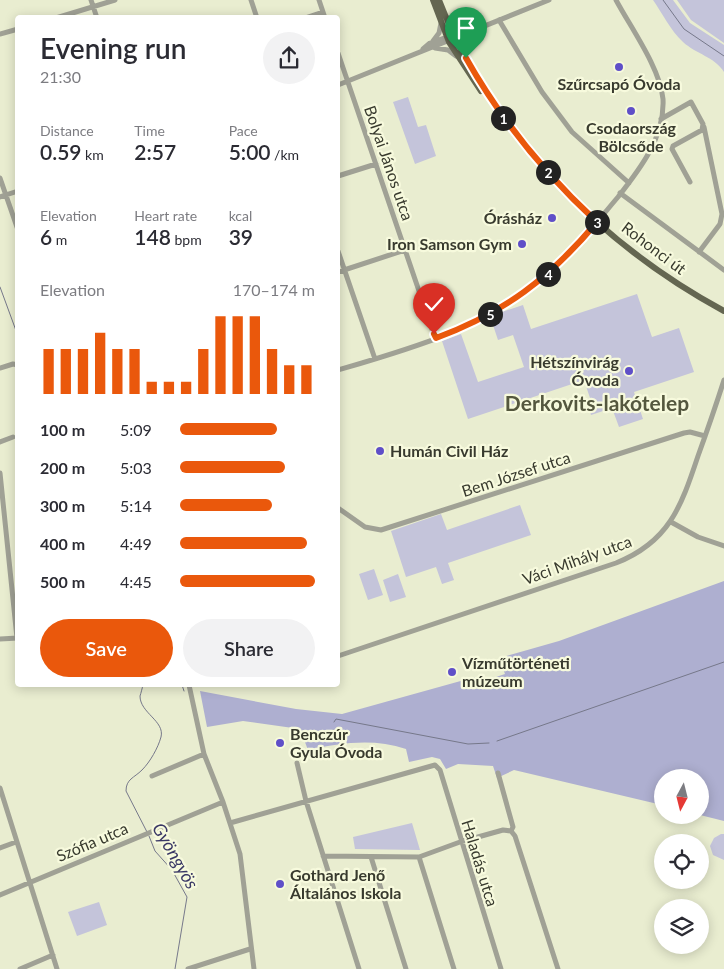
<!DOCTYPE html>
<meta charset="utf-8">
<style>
:root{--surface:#fff;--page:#f2f2f3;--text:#2b2b33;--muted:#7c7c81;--accent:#ea580c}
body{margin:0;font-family:Lato,sans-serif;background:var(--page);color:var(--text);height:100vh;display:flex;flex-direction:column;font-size:19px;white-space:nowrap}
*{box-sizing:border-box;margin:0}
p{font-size:16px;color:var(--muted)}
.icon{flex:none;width:28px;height:28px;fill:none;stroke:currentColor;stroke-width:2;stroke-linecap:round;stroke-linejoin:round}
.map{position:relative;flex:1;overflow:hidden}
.details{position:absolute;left:15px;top:15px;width:325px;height:672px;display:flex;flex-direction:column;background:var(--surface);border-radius:5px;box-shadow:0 2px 12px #0003}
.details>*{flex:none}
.needle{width:32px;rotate:187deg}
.fabs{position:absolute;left:654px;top:769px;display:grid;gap:10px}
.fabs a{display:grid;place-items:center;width:55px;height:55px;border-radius:50%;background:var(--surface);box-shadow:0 2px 12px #0003;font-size:25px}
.pin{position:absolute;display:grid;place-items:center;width:42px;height:42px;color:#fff;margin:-51px -21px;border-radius:50% 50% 50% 0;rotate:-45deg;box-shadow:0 0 5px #0007}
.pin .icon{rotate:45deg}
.km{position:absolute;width:25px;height:25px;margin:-12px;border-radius:50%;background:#222;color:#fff;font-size:14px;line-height:25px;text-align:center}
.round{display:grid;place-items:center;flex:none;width:52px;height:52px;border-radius:26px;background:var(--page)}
.overview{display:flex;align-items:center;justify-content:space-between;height:85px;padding:0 25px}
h1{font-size:28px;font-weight:600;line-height:38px}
.metrics{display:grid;grid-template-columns:repeat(3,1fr);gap:8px;height:85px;padding:5px 25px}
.metrics div{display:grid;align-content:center}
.metrics b{font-size:21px;font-weight:600}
.metrics small{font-size:14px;font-weight:400}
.metrics p{font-size:14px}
.chart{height:140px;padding:10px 25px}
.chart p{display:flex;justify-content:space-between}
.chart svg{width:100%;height:90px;margin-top:5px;stroke:var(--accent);stroke-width:6}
.action{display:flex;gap:10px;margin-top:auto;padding:10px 25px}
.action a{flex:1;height:58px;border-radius:30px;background:var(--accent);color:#fff;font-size:20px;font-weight:600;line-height:58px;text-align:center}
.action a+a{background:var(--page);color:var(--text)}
ul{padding:0 25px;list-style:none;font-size:16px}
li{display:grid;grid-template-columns:80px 60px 1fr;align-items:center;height:38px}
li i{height:12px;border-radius:6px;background:var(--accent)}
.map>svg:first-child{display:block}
.green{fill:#c4c4da}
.forest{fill:#aeafd0}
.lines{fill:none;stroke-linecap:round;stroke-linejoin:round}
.stream{stroke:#76788a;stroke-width:1}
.minor{stroke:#a0a195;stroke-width:5}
.major{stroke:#646651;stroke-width:6}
.route-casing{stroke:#fff;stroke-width:10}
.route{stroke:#ea580c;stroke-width:6}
.poi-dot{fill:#5f4fc8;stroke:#f7fadd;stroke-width:2}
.labels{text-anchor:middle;stroke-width:4.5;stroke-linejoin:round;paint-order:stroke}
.poi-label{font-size:16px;font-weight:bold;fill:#383a2e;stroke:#f7fadd;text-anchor:start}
.street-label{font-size:16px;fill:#383a2e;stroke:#f7fadd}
.water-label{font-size:18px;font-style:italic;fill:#3a3865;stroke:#f7fadd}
.district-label{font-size:21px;font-weight:bold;fill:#54573e;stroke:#f7fadd}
</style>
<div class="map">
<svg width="724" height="969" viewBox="0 0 724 969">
<rect width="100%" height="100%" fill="#e9edd0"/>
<path class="green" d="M653,0H673L690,23L724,45V72C715,57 696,54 683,42C671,31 662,13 653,0Z
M677,0H724V43L691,20Z
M408,97L418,127L426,125L436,156L415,164L393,102Z
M637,294L652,337L679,328L694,372L634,392L643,419L619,427L612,408L591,415L586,399L590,398L584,380L468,419L442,341L461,334L478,382L524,367L513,335L498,340L490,316L523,305L531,329Z
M520,505L531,535L448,563L454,580L442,584L436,567L406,577L391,531L441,514L447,530Z
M374,569L383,595L368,600L359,574Z
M398,574L406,597L390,602L383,580Z
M412,823L420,850L355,849L353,837Z
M721,834H724V860L713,855L710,846L714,838Z
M99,902L107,925L77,936L68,912Z"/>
<path class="forest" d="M724,581V821L700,815V778H662V805L514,770L497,778L493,766L458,764L446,769L440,759L432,757L409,762L406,749C373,738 341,743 308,750L300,729L243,721L207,727L200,691L296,709L342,714L475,677L478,683L505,674L499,658L559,641Z"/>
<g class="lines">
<path class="stream" d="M663,0L684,29L724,56
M0,287L18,336
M143,685C142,689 141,693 140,696C140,713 165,721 161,737C158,748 150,762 142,770C134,778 126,779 126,791L147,832
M182,685L184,691
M334,722L336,719L468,744L489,743
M331,738L333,730
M497,741L724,662
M149,836L155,851L172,870L187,897L175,969"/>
<path class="minor" d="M91,0L97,18
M251,0L257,18
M319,0L325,18
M56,18L115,0
M305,18L323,12
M448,18L459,26L469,27
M499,20L542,92L572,132L629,183
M0,34L18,29
M433,41L439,33L441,23
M435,48L448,50L456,56
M423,49L430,43L484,24
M338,53L435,338
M465,53L464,43L470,34
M338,85L549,0
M661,119L691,102L703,124L702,130L673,146L672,149L690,182
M338,176L376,164
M0,178L18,230
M620,193L724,270
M0,197L18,191
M338,251L375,359
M699,252L720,224L722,214L704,127
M338,272L405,250
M0,368L13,364L18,365
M338,370C410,349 488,327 547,276C574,252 595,224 618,197C640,169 665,137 663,99C660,68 631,28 616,0
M0,442L13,437
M0,473L17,638
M338,508L365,527L381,530L684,433L690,432L705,436
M671,522L698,537L724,546
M0,639L18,638
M338,656L616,563C669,542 681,507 698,456C707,431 716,405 724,380
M189,685L204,754L223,802L240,854L254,969
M297,763L306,801L359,969
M498,773L513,827L511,831
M152,776L204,754
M0,788L57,969
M230,823L435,765L440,770L501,969
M511,831L515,836L558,969
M0,848L16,842
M323,856L419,857L460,842L503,830L511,831
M371,857L406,969
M419,857L454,969
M0,895L223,802
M20,969L53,955
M188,969L250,949"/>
<path class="major" d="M433,0L449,42L481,91
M439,0C490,133 600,244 724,311"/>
</g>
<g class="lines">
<g class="route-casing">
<path id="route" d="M434,334L436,338C504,313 550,278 597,222C544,173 501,120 466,58"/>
</g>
<use href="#route" class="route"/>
</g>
<g class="poi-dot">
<circle cx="619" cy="67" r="5"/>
<circle cx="631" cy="111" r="5"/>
<circle cx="552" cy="218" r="5"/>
<circle cx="522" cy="244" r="5"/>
<circle cx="629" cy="371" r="5"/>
<circle cx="380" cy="451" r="5"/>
<circle cx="452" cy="672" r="5"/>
<circle cx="280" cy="743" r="5"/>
<circle cx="280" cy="884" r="5"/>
</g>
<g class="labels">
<g class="poi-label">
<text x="619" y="90" text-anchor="middle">Szűrcsapó Óvoda</text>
<text x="631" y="134" text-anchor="middle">Csodaország<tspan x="631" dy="18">Bölcsőde</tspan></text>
<text x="542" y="224" text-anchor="end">Órásház</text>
<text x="512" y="250" text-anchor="end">Iron Samson Gym</text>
<text x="619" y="368" text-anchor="end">Hétszínvirág<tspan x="619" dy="18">Óvoda</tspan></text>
<text x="390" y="457">Humán Civil Ház</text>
<text x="462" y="669">Vízműtörténeti<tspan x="462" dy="18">múzeum</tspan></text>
<text x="290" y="740">Benczúr<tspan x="290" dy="18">Gyula Óvoda</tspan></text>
<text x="290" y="881">Gothard Jenő<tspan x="290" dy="18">Általános Iskola</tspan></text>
</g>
<g class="street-label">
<text transform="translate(389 163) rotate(71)" y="6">Bolyai János utca</text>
<text transform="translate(654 248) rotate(37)" y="6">Rohonci út</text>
<text transform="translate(516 474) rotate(-18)" y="6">Bem József utca</text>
<text transform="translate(577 560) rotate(-20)" y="6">Váci Mihály utca</text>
<text transform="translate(92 842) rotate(-23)" y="6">Szófia utca</text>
<text transform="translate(480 863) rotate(73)" y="6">Haladás utca</text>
</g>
<g class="water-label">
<text transform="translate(175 856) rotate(60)" y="6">Gyöngyös</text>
</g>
<g class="district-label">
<text x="597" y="411">Derkovits-lakótelep</text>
</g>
</g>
</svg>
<div class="fabs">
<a><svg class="needle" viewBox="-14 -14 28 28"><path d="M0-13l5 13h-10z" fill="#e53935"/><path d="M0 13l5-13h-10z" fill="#7c7c81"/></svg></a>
<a><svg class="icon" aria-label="locate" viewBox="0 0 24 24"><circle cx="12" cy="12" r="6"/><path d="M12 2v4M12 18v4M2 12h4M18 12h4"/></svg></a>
<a><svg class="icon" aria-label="layers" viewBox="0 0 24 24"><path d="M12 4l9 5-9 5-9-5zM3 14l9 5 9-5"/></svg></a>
</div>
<div class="pin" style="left:466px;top:58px;background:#1e9e55"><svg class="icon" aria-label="arrive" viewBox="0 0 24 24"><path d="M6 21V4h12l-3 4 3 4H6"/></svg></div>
<div class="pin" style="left:434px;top:334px;background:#d93025"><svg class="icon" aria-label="check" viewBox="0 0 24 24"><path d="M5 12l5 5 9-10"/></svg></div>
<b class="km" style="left:503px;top:118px">1</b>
<b class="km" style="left:548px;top:172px">2</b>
<b class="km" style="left:597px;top:222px">3</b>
<b class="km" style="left:548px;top:274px">4</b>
<b class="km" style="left:490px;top:314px">5</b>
<section class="details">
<div class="overview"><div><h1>Evening run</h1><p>21:30</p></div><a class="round"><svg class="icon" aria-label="share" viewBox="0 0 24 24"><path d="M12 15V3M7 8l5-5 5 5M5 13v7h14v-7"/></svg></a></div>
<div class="metrics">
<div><p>Distance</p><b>0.59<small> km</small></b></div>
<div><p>Time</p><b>2:57</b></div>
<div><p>Pace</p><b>5:00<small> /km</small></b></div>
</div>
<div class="metrics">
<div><p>Elevation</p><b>6<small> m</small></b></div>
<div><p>Heart rate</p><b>148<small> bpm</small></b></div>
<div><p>kcal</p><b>39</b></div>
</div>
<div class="chart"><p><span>Elevation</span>170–174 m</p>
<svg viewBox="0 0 160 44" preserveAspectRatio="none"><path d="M5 44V22M15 44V22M25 44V22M35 44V14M45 44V22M55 44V22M65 44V38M75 44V38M85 44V38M95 44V22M105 44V6M115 44V6M125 44V6M135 44V22M145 44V30M155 44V30"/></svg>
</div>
<ul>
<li><b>100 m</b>5:09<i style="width:72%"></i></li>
<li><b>200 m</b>5:03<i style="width:78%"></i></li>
<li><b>300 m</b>5:14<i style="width:68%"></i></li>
<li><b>400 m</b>4:49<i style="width:94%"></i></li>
<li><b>500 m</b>4:45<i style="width:100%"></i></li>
</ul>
<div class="action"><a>Save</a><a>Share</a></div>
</section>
</div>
